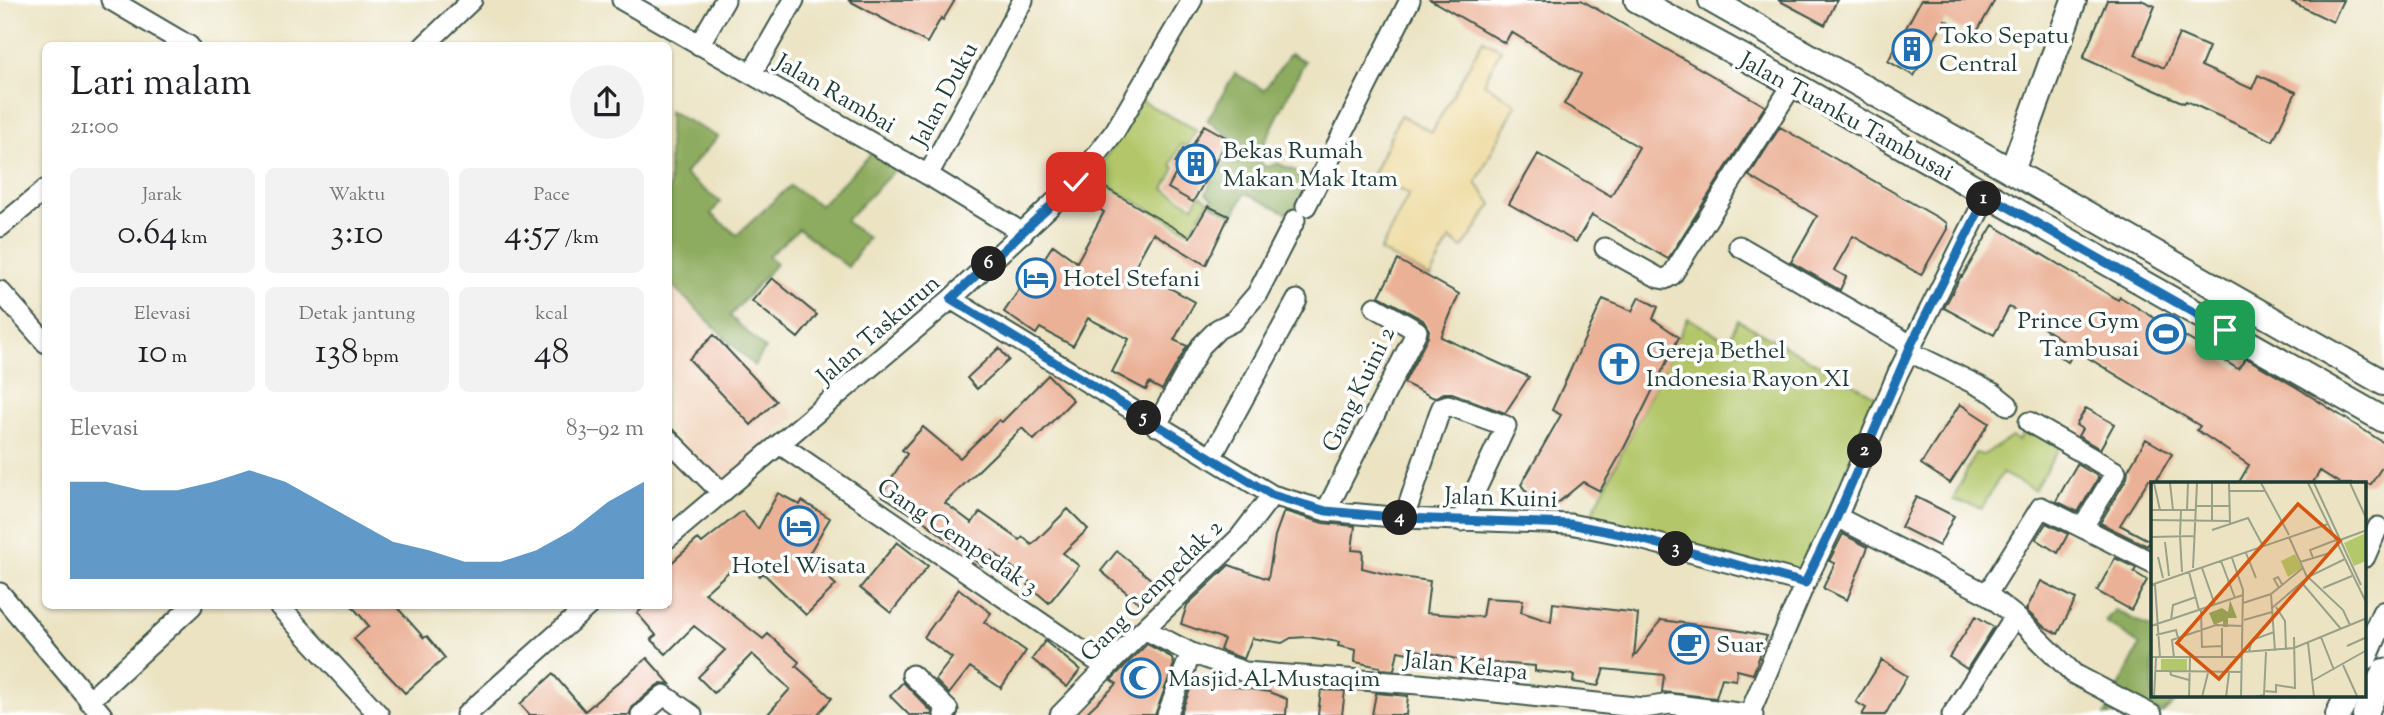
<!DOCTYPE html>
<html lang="id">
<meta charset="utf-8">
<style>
:root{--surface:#fff;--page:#f2f2f2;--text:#202124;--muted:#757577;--accent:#1f6fb2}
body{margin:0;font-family:"Sorts Mill Goudy",serif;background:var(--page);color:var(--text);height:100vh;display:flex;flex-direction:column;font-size:26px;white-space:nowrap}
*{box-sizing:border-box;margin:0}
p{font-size:23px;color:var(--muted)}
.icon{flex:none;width:38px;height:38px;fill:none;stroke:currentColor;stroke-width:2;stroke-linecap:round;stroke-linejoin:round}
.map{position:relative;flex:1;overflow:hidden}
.sheet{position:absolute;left:42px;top:42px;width:630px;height:567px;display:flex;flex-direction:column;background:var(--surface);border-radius:10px;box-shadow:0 2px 5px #0004}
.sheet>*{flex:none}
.pin{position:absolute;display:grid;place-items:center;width:60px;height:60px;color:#fff;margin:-30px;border-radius:14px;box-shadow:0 4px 10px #0006}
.km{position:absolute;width:35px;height:35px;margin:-18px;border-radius:50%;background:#222;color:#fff;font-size:19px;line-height:35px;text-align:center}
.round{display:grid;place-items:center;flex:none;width:74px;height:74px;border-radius:37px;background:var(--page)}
.headline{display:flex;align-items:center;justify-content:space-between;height:119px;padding:0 28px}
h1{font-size:38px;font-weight:600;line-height:52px}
.figures{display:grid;grid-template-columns:repeat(3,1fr);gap:10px;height:119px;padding:7px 28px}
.figures div{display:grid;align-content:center;border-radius:10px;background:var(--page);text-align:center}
.figures b{font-size:35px;font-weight:600}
.figures small{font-size:19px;font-weight:400}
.figures p{font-size:19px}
.chart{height:196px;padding:14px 28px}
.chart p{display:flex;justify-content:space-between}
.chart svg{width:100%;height:126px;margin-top:7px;fill:var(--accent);opacity:.7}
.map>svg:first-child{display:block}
.built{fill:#f1d5bd}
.green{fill:#b3c76b;stroke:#698250;stroke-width:2}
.forest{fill:#8eac5f;stroke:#56744a;stroke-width:2}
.sand{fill:#eeda9e;stroke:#868c69;stroke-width:2}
.building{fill:#ebb196}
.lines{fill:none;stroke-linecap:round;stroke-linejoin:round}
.minor-casing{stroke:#3e5649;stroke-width:23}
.major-casing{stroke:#3e5649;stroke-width:28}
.minor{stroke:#fff;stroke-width:19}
.major{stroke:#fff;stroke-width:24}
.route-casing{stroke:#fff;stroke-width:14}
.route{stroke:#1f6fb2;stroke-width:9}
.labels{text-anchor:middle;stroke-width:7;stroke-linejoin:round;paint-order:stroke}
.poi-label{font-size:24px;fill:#1f3d34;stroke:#fff;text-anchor:start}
.street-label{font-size:24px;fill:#1f3d34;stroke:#fff}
.inset-road{fill:none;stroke:#99a189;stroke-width:2}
.view{fill:#d45610;fill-opacity:0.15;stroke:#d45610;stroke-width:3.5}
.inset-edge{fill:none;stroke:#1f3d34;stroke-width:3.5}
</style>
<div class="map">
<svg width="2384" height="715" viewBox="0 0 2384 715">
<rect width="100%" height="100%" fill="#fff"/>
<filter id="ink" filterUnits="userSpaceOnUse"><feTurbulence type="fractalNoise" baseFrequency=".0143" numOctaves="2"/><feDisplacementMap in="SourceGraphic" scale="14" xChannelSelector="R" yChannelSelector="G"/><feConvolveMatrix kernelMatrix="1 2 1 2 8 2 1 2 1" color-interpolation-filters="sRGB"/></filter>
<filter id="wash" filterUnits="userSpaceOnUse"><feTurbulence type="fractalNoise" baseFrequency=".00686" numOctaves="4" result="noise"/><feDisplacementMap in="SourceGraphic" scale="28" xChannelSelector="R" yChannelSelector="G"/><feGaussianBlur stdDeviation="1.57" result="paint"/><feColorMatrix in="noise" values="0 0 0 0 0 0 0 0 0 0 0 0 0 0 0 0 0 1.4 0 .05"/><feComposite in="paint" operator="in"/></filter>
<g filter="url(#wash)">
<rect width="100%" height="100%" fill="#ebe3c2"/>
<path class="built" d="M670,285L795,416L720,485L669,427Z"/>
<path class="green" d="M1141,101L1197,130L1187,147L1181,144L1171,165L1175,168L1164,189L1193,206L1200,195L1209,201L1190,232L1093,178Z
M1688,318L1728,341L1738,320L1875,396L1829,513L1797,578L1590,517Z
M2029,422L2063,442L2034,490L2002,473L1982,508L1953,500L1975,453L1983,455L2012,437L2019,441Z"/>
<path class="forest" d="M1290,54L1305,61L1257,158L1265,167L1277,163L1314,179L1291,215L1245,193L1233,216L1211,204L1213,199L1206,193L1232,138L1207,121L1235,73L1264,90Z
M669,111L718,137L684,174L720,202L711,214L737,235L790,186L820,205L872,153L896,169L845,221L868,238L848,267L799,229L768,256L776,264L730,316L765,349L754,366L669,282Z
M2115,610L2153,629V696H2182L2162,714L2152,709L2147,715H2105L2140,645L2105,621Z"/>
<path class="sand" d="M1483,40L1501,49L1484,83L1516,104L1476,183L1492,204L1463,248L1450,239L1430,277L1380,251L1409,194L1372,177L1400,115L1432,132Z"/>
<g id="blocks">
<path class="building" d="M848,0H955L943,20L941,18L927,43Z
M1431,0H1581L1765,106L1668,259L1592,215L1576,242L1509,204L1538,154L1611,196L1639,147L1564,104L1581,74L1511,32L1505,43Z
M1778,0H1837L1825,25Z
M1921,0H1995L1974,37L1945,20L1914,76L1888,61Z
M2107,0H2141L2155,6L2135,55L2164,68L2179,34L2209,47L2201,66L2252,89L2258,75L2296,92L2273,141L2186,101L2184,103L2083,58Z
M2288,0H2343L2333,22Z
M1204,125L1229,139L1193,202L1168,188L1180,166L1175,163L1183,149L1189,152Z
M1780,127L1947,223V229L1921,275L1853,236L1834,270L1846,277L1840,290L1791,262L1817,216L1749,176Z
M1104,187L1190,237L1208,206L1229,216L1206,265L1153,233L1134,268L1195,302L1174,340L1187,346L1162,390L1149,383L1146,390L1112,372L1129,339L1088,318L1073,346L1040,328L1036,334L1004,312L1023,284L1026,286L1053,245L1077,262L1104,212L1093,205Z
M1993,225L2118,300L2120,297L2238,369L2246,358L2296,387L2384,443V464L2371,484H2341L2320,471L2312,484H2238L2249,465L2197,430L2200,426L2075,350L2068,362L2054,353L2062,340L2034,322L2009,307L1994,335L1944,308L1961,276L1962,277Z
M1398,260L1459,294L1441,337L1529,377L1505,413L1452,393H1444L1434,398L1404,383L1428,337L1429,330L1423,320L1379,296Z
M772,278L817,315L798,338L752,301Z
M1639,297L1658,307L1653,319L1679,337L1624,448L1600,491L1583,482L1548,511H1542L1521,485L1561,415L1552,410L1603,299L1632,311Z
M714,335L776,401L751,425L689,359Z
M999,348L1009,360L977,389L967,378Z
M1048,375L1073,400L1034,440L1022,428L945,503L972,523L980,512L1020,540L1023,537L1032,545L1068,509L1088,529L1063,553L1079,566L1049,603L1028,585L1030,582L992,551L982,566L917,516L916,517L881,495L907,454L902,450L923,427L960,458L999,420L1002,422Z
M1960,404L1989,423L1950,483L1921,464Z
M2086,408L2114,424L2100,449L2078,436L2082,429L2076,425Z
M2146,439L2172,454L2155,482L2149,479L2120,525L2150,541L2147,546L2100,523L2127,478L2128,470Z
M2077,464L2099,477L2078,512L2056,501Z
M778,493L800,505L802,501L830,518L807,557L836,585L806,615L763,573L760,576L744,558L705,593L763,639L768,634L799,662L796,666L832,698L817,715H767L790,689L752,654L714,693L698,677L725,650L694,626L666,654L651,639L656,635L637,613L646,606H668V566L698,539L702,543L742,511L758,529Z
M1916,497L1954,516L1939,546L1901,527Z
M1284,511L1323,523L1355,526L1352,550L1363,551L1362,568L1394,576L1430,581L1426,613L1482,617L1485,598L1523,600L1521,612L1551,622L1553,603L1630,612L1638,614L1634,657L1661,620L1736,630L1767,636L1753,674L1737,670L1736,680L1722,678L1716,698L1662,692L1664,675L1604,669L1598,686L1573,682L1574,675L1535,671V666L1461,660L1417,650L1412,654L1398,651L1394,670L1380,669V667L1355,662L1356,650L1338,646L1339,642L1308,637L1291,638L1282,643L1252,638L1244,659L1220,650L1224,639L1181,624L1187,605L1229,565L1268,579L1275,536Z
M2046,523L2068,534L2058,553L2036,539Z
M1843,534L1868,547L1847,600L1823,588L1835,563L1829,561Z
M897,542L928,566L891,613L860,588Z
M1117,551L1159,586L1143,606L1101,571Z
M2115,558L2136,568L2134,572L2147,580L2131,610L2097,591Z
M2041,581L2076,599L2058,634L2043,626L2026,610Z
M959,589L991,613L984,622L1026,651L1001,688L970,667L949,694L935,680L952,658L924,637Z
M352,606H396L424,638L427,636L445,658L405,693L354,639L369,626Z
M1976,616L1994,627L1967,669L1949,657Z
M1045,641L1080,670L1067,687L1032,659Z
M1147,644L1171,657L1174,664L1155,715H1084L1117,684L1111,680Z
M647,658L670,684L661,683L656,686L633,706L629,715H530L520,704L553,674L585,711Z
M1882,660L1907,676L1885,715H1862L1866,708L1856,702Z
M1194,680L1269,692L1287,699L1286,715H1180Z
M903,682L932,712V715H909L890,696Z
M1321,690L1345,691L1342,715H1318Z
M1376,693L1408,696L1406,715H1372Z"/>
</g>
</g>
<g filter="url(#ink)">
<use href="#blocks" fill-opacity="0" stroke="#3e5649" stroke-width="2"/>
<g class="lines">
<g class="minor-casing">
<path id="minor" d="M111,0L189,46
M622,0L928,175L1023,233
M699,45L725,0
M424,46L472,0
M752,73L794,0
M928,175L1023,0
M1306,206L1410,0
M0,227L46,189
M1739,246L1911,345
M1605,248L1659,278L1665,279L1672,275L1793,84
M0,291L46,343
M951,299L1272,495L1326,511L1404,518L1570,524L1625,535L1805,583
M1908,351L1993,393L2008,405
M2029,422L2116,472L2083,527
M1156,426L1201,346L1218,329L1234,321L1257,294L1295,220
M668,439L722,493
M781,445L1107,668
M1211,458L1297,300
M1326,511L1417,331L1375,307
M1837,517L1987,594L2015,616L2074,674L2152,715
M1404,518L1439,414L1442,407L1448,405L1506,426L1461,521
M668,538L951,299L1076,182L1115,131L1192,0
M2365,557L2378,527
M0,593L102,715
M1987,594L2041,507L2153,563
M279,606L379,715
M1144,629L1191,653L1245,672L1419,684L1644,708L1670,704L1753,715
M912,675L948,710L944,715
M89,701L192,606
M466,715L588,606
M641,715L664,695L692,715
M1060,715L1144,629L1240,537L1272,495
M1167,715L1191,653
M1749,715L1805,583L1837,517L1898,373L1987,195
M1952,715L2015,616"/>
</g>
<g class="major-casing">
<path id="major" d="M1637,0L1793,84L2384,420
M1711,0L2384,383
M2012,171L2074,0
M2365,657L2384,614
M2338,715L2347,696
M2365,715L2384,671"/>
</g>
<use href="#minor" class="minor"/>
<use href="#major" class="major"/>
</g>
</g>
<g class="lines" filter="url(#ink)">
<g class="route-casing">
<path id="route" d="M1076,182L951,299L1272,495L1326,511L1404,518L1570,524L1625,535L1805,583L1837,517L1911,345L1987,195L2225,330"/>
</g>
<use href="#route" class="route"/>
</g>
<defs>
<g id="building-ring" transform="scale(2.0125)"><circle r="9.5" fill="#fff" stroke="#1f6fb2" stroke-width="1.5"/><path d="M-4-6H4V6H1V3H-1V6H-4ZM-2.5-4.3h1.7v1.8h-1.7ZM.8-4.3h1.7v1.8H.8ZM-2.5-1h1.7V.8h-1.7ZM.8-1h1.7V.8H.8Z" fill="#1f6fb2"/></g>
<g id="hotel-ring" transform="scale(2.0125)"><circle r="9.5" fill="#fff" stroke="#1f6fb2" stroke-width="1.5"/><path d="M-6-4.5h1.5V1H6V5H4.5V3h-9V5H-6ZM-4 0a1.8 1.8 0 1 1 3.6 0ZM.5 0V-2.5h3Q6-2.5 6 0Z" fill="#1f6fb2"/></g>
<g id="stadium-ring" transform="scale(2.0125)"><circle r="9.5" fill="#fff" stroke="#1f6fb2" stroke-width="1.5"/><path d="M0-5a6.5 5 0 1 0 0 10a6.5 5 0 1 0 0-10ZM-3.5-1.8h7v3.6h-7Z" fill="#1f6fb2"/></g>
<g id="church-ring" transform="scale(2.0125)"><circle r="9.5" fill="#fff" stroke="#1f6fb2" stroke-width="1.5"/><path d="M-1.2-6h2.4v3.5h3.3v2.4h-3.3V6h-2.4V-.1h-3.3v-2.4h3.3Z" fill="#1f6fb2"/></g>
<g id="cafe-ring" transform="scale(2.0125)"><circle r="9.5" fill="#fff" stroke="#1f6fb2" stroke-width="1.5"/><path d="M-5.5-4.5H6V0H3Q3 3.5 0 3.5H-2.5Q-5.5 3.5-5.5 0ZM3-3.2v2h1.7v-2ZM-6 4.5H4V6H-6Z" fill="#1f6fb2"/></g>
<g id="mosque-ring" transform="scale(2.0125)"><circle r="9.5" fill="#fff" stroke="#1f6fb2" stroke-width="1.5"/><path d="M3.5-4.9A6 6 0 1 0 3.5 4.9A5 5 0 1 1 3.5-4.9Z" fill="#1f6fb2"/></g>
</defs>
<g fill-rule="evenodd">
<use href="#building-ring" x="1912" y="49"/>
<use href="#building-ring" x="1196" y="164"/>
<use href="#hotel-ring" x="1036" y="278"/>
<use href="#stadium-ring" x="2166" y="334"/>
<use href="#church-ring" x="1619" y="364"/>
<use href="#hotel-ring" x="799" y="526"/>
<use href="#cafe-ring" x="1689" y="644"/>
<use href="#mosque-ring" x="1141" y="678"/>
</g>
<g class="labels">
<g class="poi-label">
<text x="1939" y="43">Toko Sepatu<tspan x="1939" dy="28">Central</tspan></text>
<text x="1223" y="158">Bekas Rumah<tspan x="1223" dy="28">Makan Mak Itam</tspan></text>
<text x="1063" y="286">Hotel Stefani</text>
<text x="2139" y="328" text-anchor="end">Prince Gym<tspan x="2139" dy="28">Tambusai</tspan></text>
<text x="1646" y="358">Gereja Bethel<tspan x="1646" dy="28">Indonesia Rayon XI</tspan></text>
<text x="799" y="573" text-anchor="middle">Hotel Wisata</text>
<text x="1716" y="652">Suar</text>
<text x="1168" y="686">Masjid Al-Mustaqim</text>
</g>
<g class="street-label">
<text transform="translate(836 93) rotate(30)" y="8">Jalan Rambai</text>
<text transform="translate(944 94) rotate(-62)" y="8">Jalan Duku</text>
<text transform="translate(1847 116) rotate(29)" y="8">Jalan Tuanku Tambusai</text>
<text transform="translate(878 329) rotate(-41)" y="8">Jalan Taskurun</text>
<text transform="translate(1358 389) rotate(-64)" y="8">Gang Kuini 2</text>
<text transform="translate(1501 497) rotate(2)" y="8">Jalan Kuini</text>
<text transform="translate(958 536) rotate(34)" y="8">Gang Cempedak 3</text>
<text transform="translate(1151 590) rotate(-45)" y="8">Gang Cempedak 2</text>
<text transform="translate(1466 665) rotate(6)" y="8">Jalan Kelapa</text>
</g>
</g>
<g transform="translate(2151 482)">
<rect width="215" height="215" fill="#ebe3c2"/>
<path d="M215,51V79L203,84L193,61ZM144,72L151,86L137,95L130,79ZM10,177H36V189L10,188Z" fill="#b3c76b"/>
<path d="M79,118L86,136H77V145H72V139L63,143L58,131L71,126L77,130Z" fill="#8eac5f"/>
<path class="inset-road" d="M3,1L9,28M19,1L22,28M61,1V38M78,1L79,41M110,1L138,53M157,1L216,122M163,1L210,103M199,1L216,38M79,9H114M45,24H78M0,28H45M36,28L37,1M0,38L78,39M61,48L97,36L111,62M29,53L30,28M29,54L31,90M0,55L44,54M138,55L156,95M189,58L216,48M14,60L18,94M95,71L105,96M7,75L12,96M81,76L92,108L90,215M162,76L159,68L185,58M70,79L84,116M149,80L179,71M42,86L46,1M51,86L64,123M38,90L48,128M157,95L192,128L199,143M151,101L190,147M4,102L9,176M0,103L177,42M128,106L123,97L127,95L131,102M172,106L201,94M120,112L124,169M92,121L120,112L152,86M125,125L134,139L135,168M121,126L157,95L194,77M50,128L51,165L71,164M20,138L22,123L45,115M93,138L121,130M0,144L92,113M71,146V176M5,153L25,148L27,156M170,155L183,188M157,161L163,215M196,164L216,155M98,169L101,158L123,150M92,170L143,166L216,136M0,175H91M23,176L21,158L65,143L92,144M192,183L206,214M4,189H19L20,193L38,198M19,189L91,190M161,199L216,168M113,209L125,210V203L144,206L143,155M3,215L5,176M38,215L39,176M51,215L57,191M75,215L78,191M104,215L113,213L115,170"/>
<path class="view" d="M147,22L189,59L68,197L26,161Z"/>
<rect width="215" height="215" class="inset-edge"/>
</g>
</svg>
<div class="pin" style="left:2225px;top:330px;background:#1e9e55"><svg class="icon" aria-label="arrive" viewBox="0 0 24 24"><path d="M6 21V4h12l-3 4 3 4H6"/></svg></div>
<div class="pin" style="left:1076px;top:182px;background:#d93025"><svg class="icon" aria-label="check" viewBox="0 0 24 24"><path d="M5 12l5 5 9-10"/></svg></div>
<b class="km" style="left:1984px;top:199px">1</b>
<b class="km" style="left:1865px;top:451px">2</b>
<b class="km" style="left:1676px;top:549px">3</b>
<b class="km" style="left:1400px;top:518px">4</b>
<b class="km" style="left:1144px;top:418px">5</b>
<b class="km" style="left:989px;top:264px">6</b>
<section class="sheet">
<div class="headline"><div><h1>Lari malam</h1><p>21:00</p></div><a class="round"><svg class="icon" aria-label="share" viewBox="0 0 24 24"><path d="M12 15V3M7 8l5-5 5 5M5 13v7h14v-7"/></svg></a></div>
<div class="figures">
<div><p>Jarak</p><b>0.64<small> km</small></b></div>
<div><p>Waktu</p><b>3:10</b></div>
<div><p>Pace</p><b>4:57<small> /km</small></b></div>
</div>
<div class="figures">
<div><p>Elevasi</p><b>10<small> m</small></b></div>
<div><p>Detak jantung</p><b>138<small> bpm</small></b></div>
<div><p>kcal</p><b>48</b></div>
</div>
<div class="chart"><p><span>Elevasi</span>83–92 m</p>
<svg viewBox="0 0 160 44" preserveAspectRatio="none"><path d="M0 44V10L10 10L20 13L30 13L40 10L50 6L60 10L70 17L80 24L90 31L100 34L110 38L120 38L130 34L140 27L150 17L160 10V44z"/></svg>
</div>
</section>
</div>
